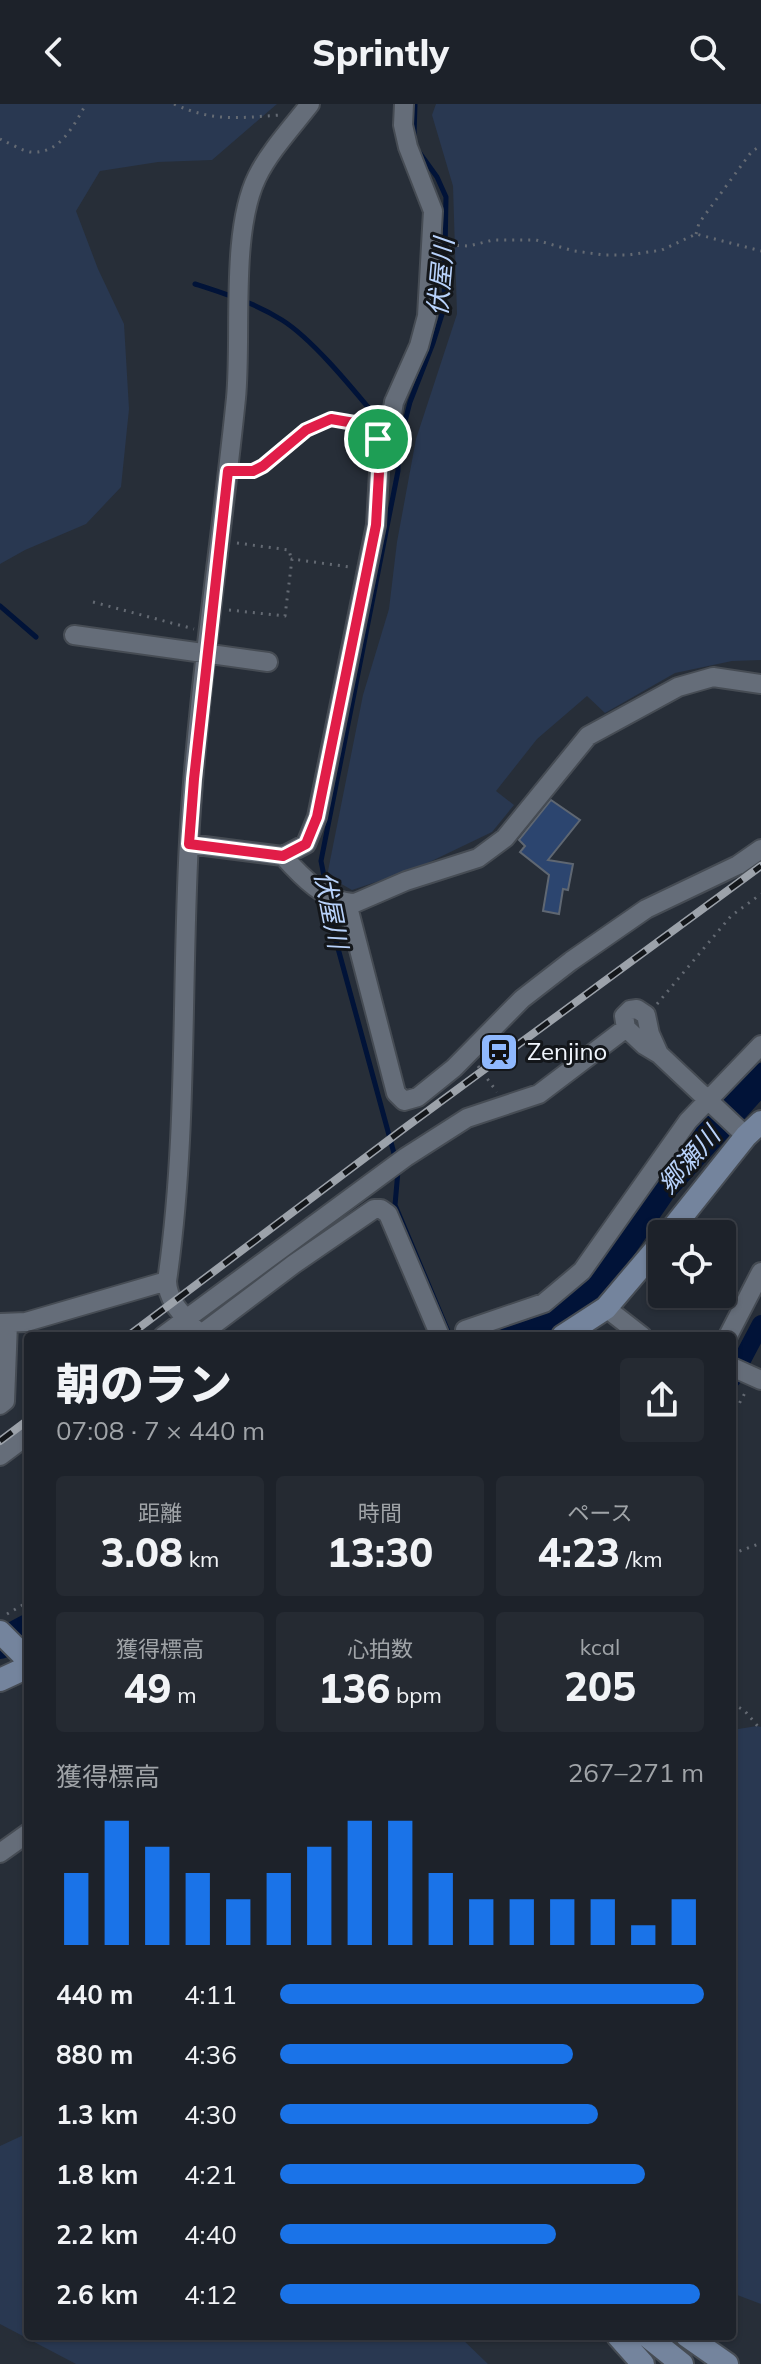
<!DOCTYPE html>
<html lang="ja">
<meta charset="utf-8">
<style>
:root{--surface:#1d222a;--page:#252a32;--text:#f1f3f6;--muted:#a0a4a8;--line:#3b3f47;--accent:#1a73e8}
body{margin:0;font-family:Mulish,"Noto Sans JP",sans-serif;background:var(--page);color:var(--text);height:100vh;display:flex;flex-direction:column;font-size:30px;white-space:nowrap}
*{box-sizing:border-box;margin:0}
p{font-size:26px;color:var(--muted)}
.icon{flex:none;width:44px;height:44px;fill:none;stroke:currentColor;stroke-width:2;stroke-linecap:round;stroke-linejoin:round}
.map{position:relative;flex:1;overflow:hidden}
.details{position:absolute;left:24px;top:1228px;width:712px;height:1008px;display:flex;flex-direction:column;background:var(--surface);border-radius:8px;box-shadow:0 2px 6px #0004,0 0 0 2px var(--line)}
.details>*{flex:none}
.buttons{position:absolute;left:648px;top:1116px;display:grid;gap:16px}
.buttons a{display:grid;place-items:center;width:88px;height:88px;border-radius:8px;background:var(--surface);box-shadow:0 2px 6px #0004,0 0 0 2px var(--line);font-size:40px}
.pin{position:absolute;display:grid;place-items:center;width:68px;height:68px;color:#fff;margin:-34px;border:4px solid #fff;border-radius:50%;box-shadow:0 2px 8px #0007}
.round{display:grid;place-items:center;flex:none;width:84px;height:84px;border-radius:8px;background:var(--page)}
.overview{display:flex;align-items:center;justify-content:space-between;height:136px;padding:0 32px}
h1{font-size:44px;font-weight:800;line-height:60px}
.stats{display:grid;grid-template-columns:repeat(3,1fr);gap:12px;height:136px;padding:8px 32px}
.stats div{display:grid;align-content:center;border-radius:8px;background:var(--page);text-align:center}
.stats b{font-size:40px;font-weight:800}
.stats small{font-size:22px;font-weight:400}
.stats p{font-size:22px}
.chart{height:224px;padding:16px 32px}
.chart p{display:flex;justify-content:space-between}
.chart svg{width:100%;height:144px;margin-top:8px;stroke:var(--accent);stroke-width:6}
ul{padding:0 32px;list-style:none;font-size:26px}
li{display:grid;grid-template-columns:128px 96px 1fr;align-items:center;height:60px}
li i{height:20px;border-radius:10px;background:var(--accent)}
header{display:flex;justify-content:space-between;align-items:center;height:104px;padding:0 32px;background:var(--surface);font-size:36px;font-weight:800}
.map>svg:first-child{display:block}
.green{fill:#293851}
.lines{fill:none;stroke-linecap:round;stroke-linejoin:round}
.stream{stroke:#011338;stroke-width:5}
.canal{stroke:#011338;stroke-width:18}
.river{stroke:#011338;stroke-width:30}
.building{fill:#2c456f;stroke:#5f6772;stroke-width:2}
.minor-casing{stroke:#464c54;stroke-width:22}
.secondary-casing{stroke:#464c54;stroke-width:26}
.path{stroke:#646a73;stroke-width:3;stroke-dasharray:2 6;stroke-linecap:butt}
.minor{stroke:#656d79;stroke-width:18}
.secondary{stroke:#74849d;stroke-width:22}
.rail-casing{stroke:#9ca2aa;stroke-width:8}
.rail{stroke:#13161a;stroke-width:5;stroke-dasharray:15;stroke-linecap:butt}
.route-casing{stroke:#fff;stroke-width:16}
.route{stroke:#e11d48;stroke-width:10}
.labels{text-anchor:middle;stroke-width:6;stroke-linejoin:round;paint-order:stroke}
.poi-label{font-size:24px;fill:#f0f5fc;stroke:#13161a;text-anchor:start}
.water-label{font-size:26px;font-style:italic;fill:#b8d2fb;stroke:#13161a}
</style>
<header><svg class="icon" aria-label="back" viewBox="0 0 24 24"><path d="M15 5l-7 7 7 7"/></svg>Sprintly<svg class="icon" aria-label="search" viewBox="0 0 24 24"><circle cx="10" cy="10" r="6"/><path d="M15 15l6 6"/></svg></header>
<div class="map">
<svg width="761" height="2260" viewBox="0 0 761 2260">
<rect width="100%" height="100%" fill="#272e38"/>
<path class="green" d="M0,0H277L212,56L158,58L100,67L76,107L98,165L124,220L129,305L121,383L86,420L25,446L0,460Z
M436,0H761V556L732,557L675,569L605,609L587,592L537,635L496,687L514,701L492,728L415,765L352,786L327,772L363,591L389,505L397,438L416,335L457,210L453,82L432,11Z
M757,1622L761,1623V2200L732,2189V1626Z
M28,2029V2232H459L488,2260H76L0,2220V2042Z"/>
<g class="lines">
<path class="stream" d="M414,31L415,0
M195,180C226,190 255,199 282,216C314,236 357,290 382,320
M0,502L36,533
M326,782L321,757L398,367V345L410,298L433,239L444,204L446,93L437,73L419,48
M328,796L333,826L395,1053
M398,1067L395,1101L450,1232"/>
<path class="canal" d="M732,1275L761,1220"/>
<path class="river" d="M514,1232L552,1216L600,1174L662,1084L761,974
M0,1540L28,1525"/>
</g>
<path class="building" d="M551,696L580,716L548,756L573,760L568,786L563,785L559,810L543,807L549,771L520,748L525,742L519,736Z"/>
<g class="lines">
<g class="minor-casing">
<path id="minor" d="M74,531L268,558
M189,740L283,752L306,740L317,713L376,421L380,351L378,335L391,316L394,298L419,242L427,212L433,107L408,43L403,21L404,0
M283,752C300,771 326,799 355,799L406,777L478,754L505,734L588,632L678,583L713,573L761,580
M347,799L396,989L404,997L418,993L454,964L522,895L571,857L646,805L738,761L761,745
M659,950L650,930L646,911L637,905L630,906L624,912L626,924L644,941L659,950L746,1032
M606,1204L642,1232
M0,1219L26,1218L167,1177
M465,1226L544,1199L582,1167L688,1017L761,941
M200,1231L294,1160L374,1105H381L388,1110L440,1232
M163,1232L406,1053L467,1014L539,990L626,924
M201,1232C187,1214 168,1201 167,1177C188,1032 181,884 189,738C197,589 221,442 236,294C242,232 230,128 257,73C269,48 293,22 310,0
M728,1232L761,1168
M732,1263L761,1276
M0,1301L5,1297L8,1219
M0,1352L28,1331
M0,1749L28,1729"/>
</g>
<g class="secondary-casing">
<path id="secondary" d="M668,1130L746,1032L761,1018
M563,1232L606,1204L662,1138
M0,1528L28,1556
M0,1576L28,1563
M618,2232L643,2260
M647,2232L682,2260
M687,2232L727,2260"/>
</g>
<path class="path" d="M174,0C213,18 238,14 280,11
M0,35C9,39 21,46 30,48C60,51 74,21 86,0
M696,130L699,119L752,47L761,42
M449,141L469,142L493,136H536L574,147L605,151H628L662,146L696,130L761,147
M244,367C273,367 296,323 329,316C340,314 357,319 367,322
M237,439L289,446L291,454
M93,498L194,525
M229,506L285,512L292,455L350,463
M657,900L731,812L761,790
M478,962L497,988
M732,1313L746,1287
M732,1450L761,1439
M7,1510L28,1498
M732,1600L744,1606L761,1626"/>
<use href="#minor" class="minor"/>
<use href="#secondary" class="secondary"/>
<g class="rail-casing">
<path id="rail" d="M128,1232L402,1026L761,762
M0,1337L28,1316"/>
</g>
<use href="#rail" class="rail"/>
</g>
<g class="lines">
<g class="route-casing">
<path id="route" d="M331,315L366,321L378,335L380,351L376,421L317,713L306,740L283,752L189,740L194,675L228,367H253L263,362L306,326Z"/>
</g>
<use href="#route" class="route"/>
</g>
<defs>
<g id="station-square" transform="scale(2)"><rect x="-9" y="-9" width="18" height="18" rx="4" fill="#8fb8fd" stroke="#13161a"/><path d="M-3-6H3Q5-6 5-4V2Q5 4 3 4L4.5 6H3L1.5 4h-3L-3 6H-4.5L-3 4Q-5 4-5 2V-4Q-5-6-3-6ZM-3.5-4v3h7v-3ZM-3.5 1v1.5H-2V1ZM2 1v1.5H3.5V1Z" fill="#111"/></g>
</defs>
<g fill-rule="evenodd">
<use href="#station-square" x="499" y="948"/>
</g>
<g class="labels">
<g class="poi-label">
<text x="527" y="956">Zenjino</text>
</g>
<g class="water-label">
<text transform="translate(441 173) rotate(-85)" y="9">伏屋川</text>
<text transform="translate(331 806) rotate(79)" y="9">伏屋川</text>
<text transform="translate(689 1056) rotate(-49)" y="9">郷瀬川</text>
</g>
</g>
</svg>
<div class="buttons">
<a><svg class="icon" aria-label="locate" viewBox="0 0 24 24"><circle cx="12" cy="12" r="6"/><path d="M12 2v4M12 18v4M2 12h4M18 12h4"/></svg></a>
</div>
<div class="pin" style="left:378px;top:335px;background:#1e9e55"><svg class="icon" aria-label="arrive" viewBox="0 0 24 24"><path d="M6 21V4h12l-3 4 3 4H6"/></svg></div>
<section class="details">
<div class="overview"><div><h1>朝のラン</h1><p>07:08 · 7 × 440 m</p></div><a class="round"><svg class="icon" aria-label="share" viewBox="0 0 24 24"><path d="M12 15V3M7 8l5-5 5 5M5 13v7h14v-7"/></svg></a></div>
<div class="stats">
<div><p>距離</p><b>3.08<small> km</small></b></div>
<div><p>時間</p><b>13:30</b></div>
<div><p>ペース</p><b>4:23<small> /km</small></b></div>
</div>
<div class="stats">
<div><p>獲得標高</p><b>49<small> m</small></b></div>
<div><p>心拍数</p><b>136<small> bpm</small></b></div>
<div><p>kcal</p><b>205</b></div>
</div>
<div class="chart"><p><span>獲得標高</span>267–271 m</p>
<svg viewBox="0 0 160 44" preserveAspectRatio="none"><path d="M5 44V22M15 44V6M25 44V14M35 44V22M45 44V30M55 44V22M65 44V14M75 44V6M85 44V6M95 44V22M105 44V30M115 44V30M125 44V30M135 44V30M145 44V38M155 44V30"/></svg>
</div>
<ul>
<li><b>440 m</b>4:11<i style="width:100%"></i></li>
<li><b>880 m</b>4:36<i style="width:69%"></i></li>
<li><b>1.3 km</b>4:30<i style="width:75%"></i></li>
<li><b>1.8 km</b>4:21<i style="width:86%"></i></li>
<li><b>2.2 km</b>4:40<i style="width:65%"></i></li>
<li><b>2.6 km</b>4:12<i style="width:99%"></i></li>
</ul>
</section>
</div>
